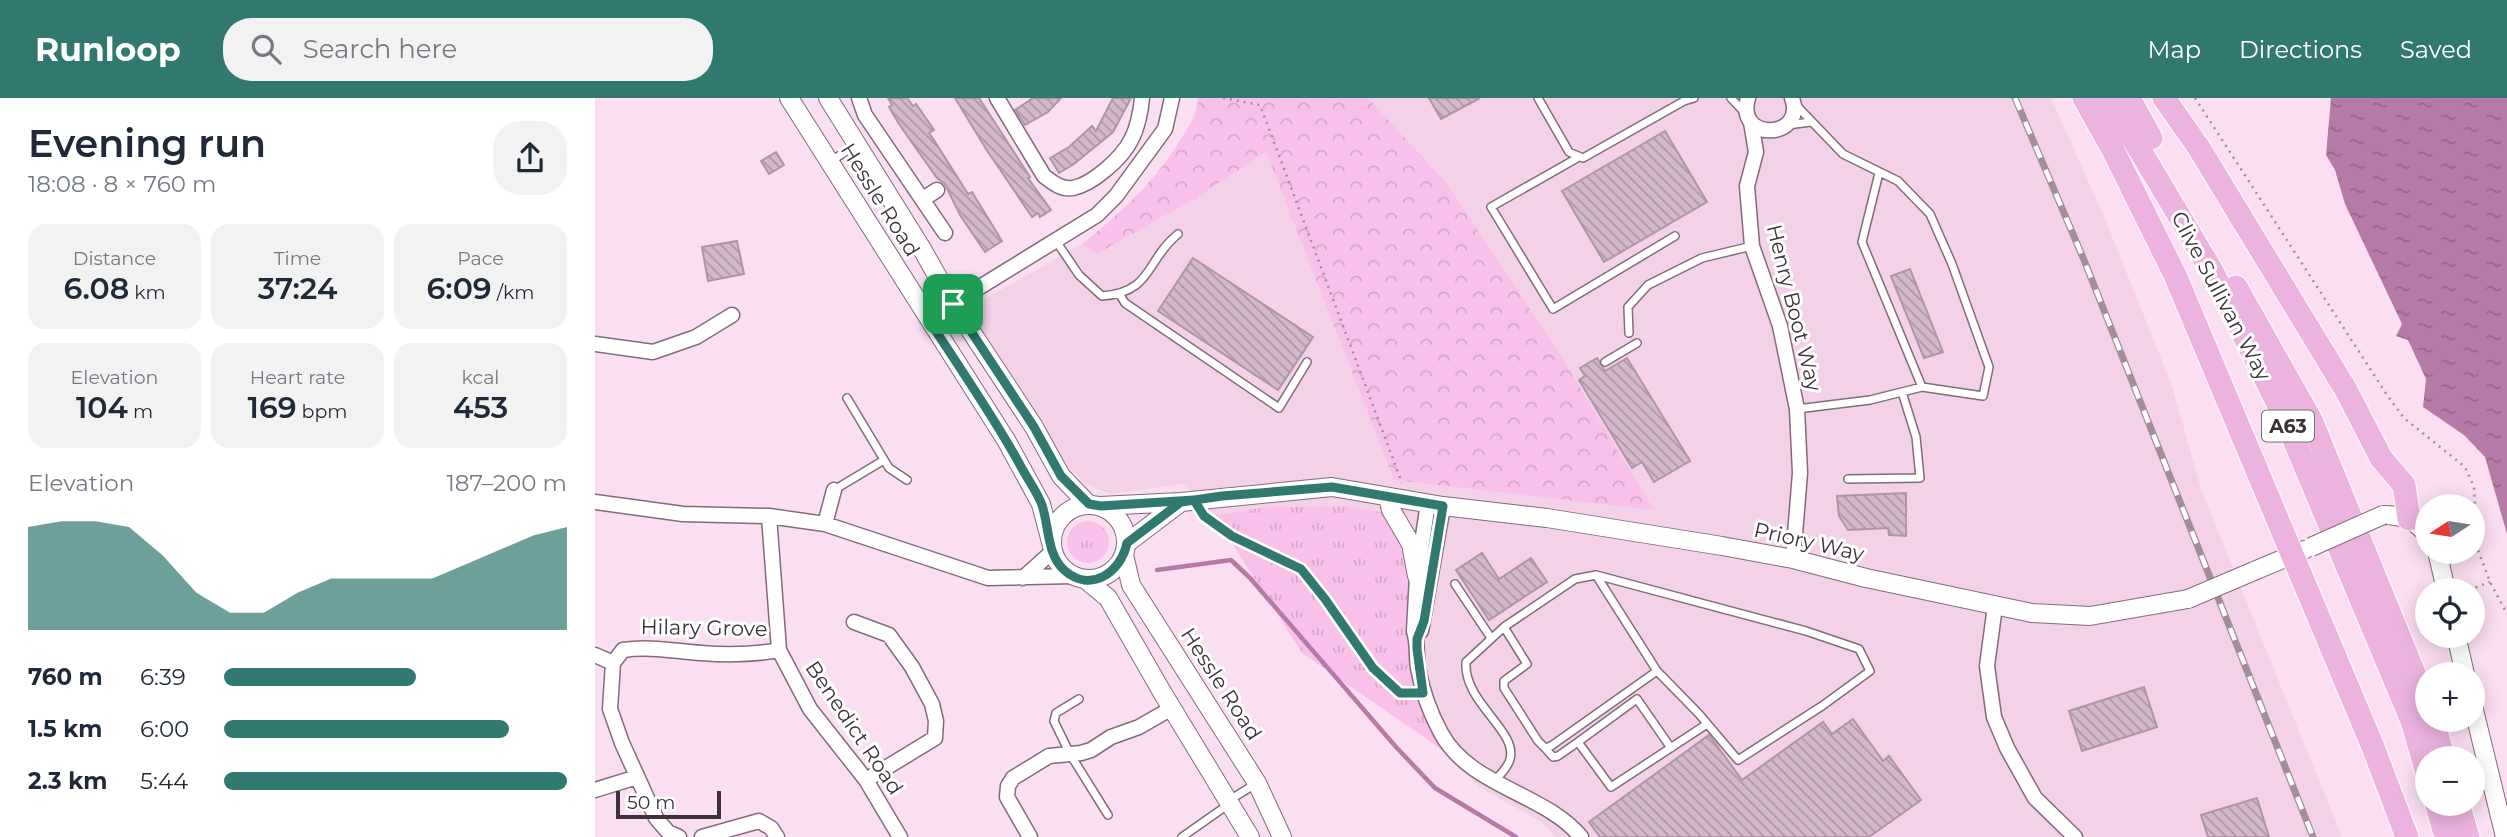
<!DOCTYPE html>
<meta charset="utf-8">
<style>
:root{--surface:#fff;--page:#f2f2f3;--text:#1f2937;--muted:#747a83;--accent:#317871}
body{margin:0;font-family:Montserrat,sans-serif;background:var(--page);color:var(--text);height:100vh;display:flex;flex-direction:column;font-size:26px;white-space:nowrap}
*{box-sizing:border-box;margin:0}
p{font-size:23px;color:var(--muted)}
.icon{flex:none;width:38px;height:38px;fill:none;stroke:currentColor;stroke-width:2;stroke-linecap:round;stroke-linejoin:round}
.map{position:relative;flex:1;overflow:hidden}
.side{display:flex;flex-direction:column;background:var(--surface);width:595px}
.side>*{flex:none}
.needle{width:46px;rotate:258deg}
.buttons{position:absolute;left:1820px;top:396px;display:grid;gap:14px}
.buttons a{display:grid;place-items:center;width:70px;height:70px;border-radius:50%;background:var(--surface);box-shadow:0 4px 18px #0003;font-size:35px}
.scale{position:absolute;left:21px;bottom:18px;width:105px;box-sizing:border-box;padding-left:7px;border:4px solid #3c3239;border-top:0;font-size:19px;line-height:24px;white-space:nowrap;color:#3c3239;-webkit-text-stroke:5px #fff;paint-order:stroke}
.pin{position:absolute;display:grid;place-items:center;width:60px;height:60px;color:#fff;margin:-30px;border-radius:14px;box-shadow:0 4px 10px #0006}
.round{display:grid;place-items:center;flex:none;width:74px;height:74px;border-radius:28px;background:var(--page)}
.overview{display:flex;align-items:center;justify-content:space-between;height:119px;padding:0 28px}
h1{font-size:38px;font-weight:600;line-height:52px}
.figures{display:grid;grid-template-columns:repeat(3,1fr);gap:10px;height:119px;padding:7px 28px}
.figures div{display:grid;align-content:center;border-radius:18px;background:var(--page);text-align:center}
.figures b{font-size:30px;font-weight:600}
.figures small{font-size:19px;font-weight:400}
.figures p{font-size:19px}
.chart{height:196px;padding:14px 28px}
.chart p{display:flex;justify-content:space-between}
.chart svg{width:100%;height:126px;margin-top:7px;fill:var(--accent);opacity:.7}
ul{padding:0 28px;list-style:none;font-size:23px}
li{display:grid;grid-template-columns:112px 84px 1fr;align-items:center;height:52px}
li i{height:18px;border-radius:9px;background:var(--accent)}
header{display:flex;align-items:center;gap:42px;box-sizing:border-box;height:98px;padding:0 35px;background:var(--accent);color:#fff}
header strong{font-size:33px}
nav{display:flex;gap:38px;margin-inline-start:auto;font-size:24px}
.search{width:490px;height:63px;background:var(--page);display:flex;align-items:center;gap:18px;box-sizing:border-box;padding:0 24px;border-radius:28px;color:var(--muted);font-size:26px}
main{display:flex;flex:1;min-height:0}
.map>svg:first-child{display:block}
.built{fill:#f3d1e9}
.grass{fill:url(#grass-tufts)}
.forest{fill:url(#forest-crowns)}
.water{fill:url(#water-ripples)}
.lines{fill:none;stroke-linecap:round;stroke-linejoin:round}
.stream{stroke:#b57aa6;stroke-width:4.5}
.building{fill:url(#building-back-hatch);stroke:#ae95a7;stroke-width:2}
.service-casing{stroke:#836b7c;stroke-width:10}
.minor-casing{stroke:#836b7c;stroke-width:17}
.tertiary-casing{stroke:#836b7c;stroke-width:20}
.trunk-casing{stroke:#fff;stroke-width:25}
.path{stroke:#a08d9b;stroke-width:2.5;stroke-dasharray:2 5;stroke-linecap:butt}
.service{stroke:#fff;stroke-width:7}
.minor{stroke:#fff;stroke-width:14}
.tertiary{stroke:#fff;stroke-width:18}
.trunk{stroke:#ecb3de;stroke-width:23}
.rail-casing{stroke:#a18e9b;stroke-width:7}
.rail{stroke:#fff;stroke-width:4.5;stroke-dasharray:13;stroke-linecap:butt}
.tertiary-bridge-casing{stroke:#836b7c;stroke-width:20;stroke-linecap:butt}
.tertiary-bridge{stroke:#fff;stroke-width:18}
.route-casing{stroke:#fff;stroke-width:14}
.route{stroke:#317871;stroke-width:9}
.labels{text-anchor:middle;stroke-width:6;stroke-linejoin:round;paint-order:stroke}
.shield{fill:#fff;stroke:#767074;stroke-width:2}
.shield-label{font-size:19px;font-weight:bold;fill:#3c3239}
.street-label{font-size:21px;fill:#3c3239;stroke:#fff}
</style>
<header>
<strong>Runloop</strong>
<div class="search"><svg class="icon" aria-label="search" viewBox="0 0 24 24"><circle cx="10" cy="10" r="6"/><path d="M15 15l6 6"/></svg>Search here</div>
<nav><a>Map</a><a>Directions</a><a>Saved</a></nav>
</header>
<main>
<section class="side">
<div class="overview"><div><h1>Evening run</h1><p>18:08 · 8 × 760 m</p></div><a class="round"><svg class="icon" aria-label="share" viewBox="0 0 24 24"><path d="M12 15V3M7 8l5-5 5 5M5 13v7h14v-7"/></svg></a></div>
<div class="figures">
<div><p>Distance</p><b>6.08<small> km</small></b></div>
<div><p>Time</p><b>37:24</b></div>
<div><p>Pace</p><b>6:09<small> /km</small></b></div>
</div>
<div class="figures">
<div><p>Elevation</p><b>104<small> m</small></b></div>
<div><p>Heart rate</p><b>169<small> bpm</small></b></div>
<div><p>kcal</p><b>453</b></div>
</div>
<div class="chart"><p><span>Elevation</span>187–200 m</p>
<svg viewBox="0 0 160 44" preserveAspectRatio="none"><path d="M0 44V8L10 6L20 6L30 8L40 18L50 31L60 38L70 38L80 31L90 26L100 26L110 26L120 26L130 21L140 16L150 11L160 8V44z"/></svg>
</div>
<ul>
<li><b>760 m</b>6:39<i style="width:56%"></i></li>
<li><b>1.5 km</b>6:00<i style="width:83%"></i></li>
<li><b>2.3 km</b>5:44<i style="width:100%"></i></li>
</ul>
</section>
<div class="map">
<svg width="1912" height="739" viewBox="0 0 1912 739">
<defs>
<pattern id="grass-tufts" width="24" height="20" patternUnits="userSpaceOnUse" patternTransform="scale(1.75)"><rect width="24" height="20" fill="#f9c1ea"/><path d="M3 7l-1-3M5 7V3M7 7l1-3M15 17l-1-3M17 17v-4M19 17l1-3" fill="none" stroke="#d6a6c9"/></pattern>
<pattern id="forest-crowns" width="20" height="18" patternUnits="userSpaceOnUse" patternTransform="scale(1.75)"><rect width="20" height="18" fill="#f9c1ea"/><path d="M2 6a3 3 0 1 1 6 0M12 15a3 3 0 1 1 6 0" fill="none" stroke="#d6a6c9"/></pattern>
<pattern id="water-ripples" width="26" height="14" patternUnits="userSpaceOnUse" patternTransform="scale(1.75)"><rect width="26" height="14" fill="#b57aa6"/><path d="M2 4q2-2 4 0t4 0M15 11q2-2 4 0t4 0" fill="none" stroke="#946588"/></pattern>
<pattern id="building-back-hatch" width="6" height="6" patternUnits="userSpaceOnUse" patternTransform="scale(1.75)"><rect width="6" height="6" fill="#d3b9cc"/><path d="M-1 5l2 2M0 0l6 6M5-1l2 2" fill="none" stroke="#ac97a7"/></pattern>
</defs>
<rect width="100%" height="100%" fill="#fadff2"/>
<path class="built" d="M773,0H1456L1510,121L1576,285L1607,394L1747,739H960L948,725L884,689L846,651L818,581L807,418L750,408L673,409L619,417L588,386L515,396L491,386L472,368L374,210L487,146L503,156L598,102L671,54L799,382L1058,411L969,263L853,88Z"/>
<path class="grass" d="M751,408L807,418L826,442L814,532L818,581L846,651L707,555L619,417L673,409Z
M472 444a21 21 0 1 1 42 0a21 21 0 1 1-42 0Z"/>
<path class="forest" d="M603,0H773L853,87L969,263L1059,412L799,382L671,54L598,102L502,156L487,146C525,115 558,86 584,44C594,27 601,21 603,0Z"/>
<path class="water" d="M1736,0H1912V436L1890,359L1869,337L1828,309L1831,281L1813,242L1801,238L1807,226L1750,106L1740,72L1731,57Z"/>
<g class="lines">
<path class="stream" d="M562,472L636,462L655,480L801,649L840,690L921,739"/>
</g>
<path class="building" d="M293,0H312L318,8L321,6L339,32L334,35L339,42L373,96L377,94L407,143L390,154L365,117L350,86L342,80L304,26L294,9L297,7Z
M360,0H384L435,79L433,80L456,112L445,119L443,115L437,119L391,51Z
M438,0H466L453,14L430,27L420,12Z
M518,0H536L518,34L479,66L464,75L455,60L474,49L497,28L501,33Z
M834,0H885L846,21Z
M1070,33L1112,104L1009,164L967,93Z
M181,54L189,67L174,76L166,63Z
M142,143L149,176L113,183L107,149Z
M598,160L718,239L683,292L563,213Z
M1315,171L1348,254L1329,260L1296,178Z
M1002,260L1010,273L1032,260L1095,363L1059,384L1047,364L1037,370L984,282L990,278L985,270Z
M1311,395V438L1294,437L1293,430L1253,432L1244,418L1242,398Z
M887,455L904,481L936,460L952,484L894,522L861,472Z
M1549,589L1562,629L1487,653L1474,613Z
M1258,621L1288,663L1294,658L1326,702L1274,739H1005L994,724L1114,637L1147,682L1228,624L1237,636Z
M1662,700L1674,739H1613L1606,717Z"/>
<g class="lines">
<g class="service-casing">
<path id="service" d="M943,0L974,54L988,60L1089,3L1099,0
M1136,0L1152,17
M1200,6L1248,56L1303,83L1335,116L1357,166L1394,269L1388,298L1327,289L1275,302L1202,311
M1192,27L1216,24
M984,59L896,109L958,211L1080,138
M236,63L261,47
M1284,75L1267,144L1327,289
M461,143L484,177L507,198C558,194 550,163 583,136
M525,197L530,205L684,310L712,264
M1034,235L1033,209L1053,187L1107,160L1157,148
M1010,264L1042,245
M252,300L294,370L312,382
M1253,381L1325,380L1321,339L1307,294
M239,392L289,362
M1001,477L1062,573
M860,486L896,540
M484,601L461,615L459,623L475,656L513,717
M983,644L1042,601L1076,650
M950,650L958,659L963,658L983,644L1016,689L1112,626
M900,683C905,676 913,670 915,661C923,633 868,604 871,564L909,529L980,481L1001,477L1211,533L1264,551L1275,573L1227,608L1143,662L1104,616L1062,573L956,648L950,650L943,643L909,590V583L932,566L909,529
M633,703L662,685
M587,739L634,706"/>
</g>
<g class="minor-casing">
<path id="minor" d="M264,0L270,17L350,135
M402,0L449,78C458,85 467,92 478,90C498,86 527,60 536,42C542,31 546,13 547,0
M1153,0C1140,45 1212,41 1197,0
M1156,24L1161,54L1152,88L1157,148L1185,228L1202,311L1205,375L1198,461
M328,101L342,92
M333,221L502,117L521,98L570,31L577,0
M0,246L58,254L101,239L137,217
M0,404L88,416L174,418L230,426L393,480L478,478
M833,405L822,478L819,533C823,545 821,557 823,570C827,592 835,615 846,635C875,689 950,695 986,739
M174,418L184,552L215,611L271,682L305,739
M230,426L239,392
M428,480L458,453
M1400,508L1392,568L1399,619L1412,650L1440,700L1480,739
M259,524L294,537L317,569L337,606L341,623L340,640L271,682
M826,533L848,408
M0,557L18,565L28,552C54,548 79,553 106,555C132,557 158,557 184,552
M18,565L15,611L27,645L61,720L73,734L84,739
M0,692L42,679
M107,739L164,723L176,730L182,739
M435,739L412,699L413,688L418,680L454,658L486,655L496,652L516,639L544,629L577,610"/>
</g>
<g class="tertiary-casing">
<path id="tertiary" d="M194,0L411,342L446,406L457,448
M233,0L327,151L358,206L439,329L466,378L493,406
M793,399L796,412L816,446L822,478
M457 444a37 37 0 1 1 74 0a37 37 0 1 1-74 0Z
M505,408L586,404L737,389L848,408L952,420L1127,448L1198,461L1271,480L1437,515L1495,518L1593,501
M1788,417C1807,417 1820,422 1832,437
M532,445L586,404
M1842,453L1851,492
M529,457L536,487L662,685L687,739
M1659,473L1709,452
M490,481L513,500L567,594L655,739
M1861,537L1870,576
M1878,608L1910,739"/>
</g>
<g class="trunk-casing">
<path id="trunk" d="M1489,0L1516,48L1580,177L1778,649L1812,739
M1514,0L1618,175L1689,318L1817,623L1832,675
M1534,0L1556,40
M1569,0L1604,50L1751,292L1786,360L1809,387L1814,421
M1641,189L1717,324L1832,607
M1837,621L1849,660
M1841,705L1851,739
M1863,705L1873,739"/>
</g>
<path class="path" d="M628,0L665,7L807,385
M1600,0L1792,297L1809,320L1870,369L1879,389L1883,452L1895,484L1912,516
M608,417L637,438L706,471L730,501L777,570L805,595H814
M1874,492L1895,484"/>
<use href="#service" class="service"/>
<use href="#minor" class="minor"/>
<use href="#tertiary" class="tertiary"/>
<use href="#trunk" class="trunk"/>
<g class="rail-casing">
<path id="rail" d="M1420,0L1489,162L1718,739"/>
</g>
<use href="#rail" class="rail"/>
<g class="tertiary-bridge-casing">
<path id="tertiary-bridge" d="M1716,449L1788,417
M1593,501L1659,473"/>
</g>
<use href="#tertiary-bridge" class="tertiary-bridge"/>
</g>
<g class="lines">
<g class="route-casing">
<path id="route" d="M358,206L333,221C364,269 397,316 424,365C431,379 442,393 447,407C454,428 452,457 469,472C496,496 526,474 532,445L586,404L627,398L737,389L848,408L829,523L822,541V551L828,595H805L778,570L730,501L706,471L637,438L609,418L599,402L506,408L494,406L466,378L439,329L358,206"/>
</g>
<use href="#route" class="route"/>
</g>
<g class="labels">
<rect class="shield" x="1667" y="312.5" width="52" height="31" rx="5"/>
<g class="shield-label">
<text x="1693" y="335">A63</text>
</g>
<g class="street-label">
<text transform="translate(285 102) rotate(58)" y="7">Hessle Road</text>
<text transform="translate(1626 198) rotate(62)" y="7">Clive Sullivan Way</text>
<text transform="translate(1199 210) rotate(76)" y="7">Henry Boot Way</text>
<text transform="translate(1214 444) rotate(13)" y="7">Priory Way</text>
<text transform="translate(109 530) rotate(1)" y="7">Hilary Grove</text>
<text transform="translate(626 586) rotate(57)" y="7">Hessle Road</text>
<text transform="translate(259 630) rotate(56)" y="7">Benedict Road</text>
</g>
</g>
</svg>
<div class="buttons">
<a><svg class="needle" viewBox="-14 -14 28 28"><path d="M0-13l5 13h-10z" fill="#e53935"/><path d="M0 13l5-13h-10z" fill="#747a83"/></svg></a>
<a><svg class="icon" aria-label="locate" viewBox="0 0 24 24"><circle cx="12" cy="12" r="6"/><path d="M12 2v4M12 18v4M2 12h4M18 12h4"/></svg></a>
<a>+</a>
<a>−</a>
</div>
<div class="scale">50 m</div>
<div class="pin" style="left:358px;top:206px;background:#1e9e55"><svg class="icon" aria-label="arrive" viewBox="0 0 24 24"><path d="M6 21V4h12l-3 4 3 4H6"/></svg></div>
</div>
</main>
